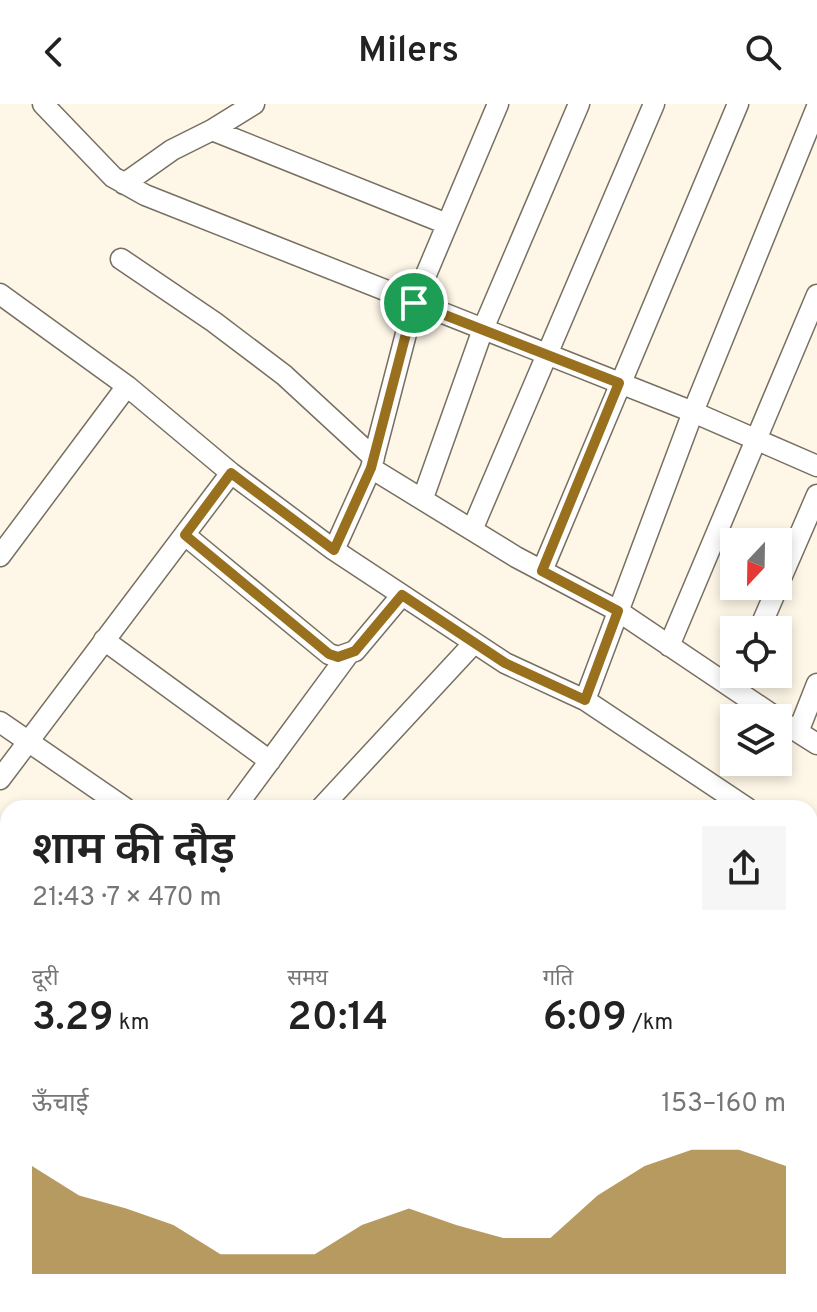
<!DOCTYPE html>
<html lang="hi">
<meta charset="utf-8">
<style>
:root{--surface:#fff;--page:#f6f6f6;--text:#222;--muted:#767676;--accent:#99701d}
body{margin:0;font-family:Overpass,"Noto Sans Devanagari",sans-serif;background:var(--page);color:var(--text);height:100vh;display:flex;flex-direction:column;font-size:30px;white-space:nowrap}
*{box-sizing:border-box;margin:0}
p{font-size:26px;color:var(--muted)}
.icon{flex:none;width:44px;height:44px;fill:none;stroke:currentColor;stroke-width:2;stroke-linecap:round;stroke-linejoin:round}
.map{position:relative;flex:1;overflow:hidden}
.panel{position:absolute;left:0px;top:696px;width:818px;height:512px;display:flex;flex-direction:column;background:var(--surface);border-radius:24px 24px 0 0;box-shadow:0 4px 12px #0003}
.panel>*{flex:none}
.needle{width:52px;rotate:202deg}
.buttons{position:absolute;left:720px;top:424px;display:grid;gap:16px}
.buttons a{display:grid;place-items:center;width:72px;height:72px;border-radius:0px;background:var(--surface);box-shadow:0 4px 12px #0003;font-size:40px}
.pin{position:absolute;display:grid;place-items:center;width:68px;height:68px;color:#fff;margin:-34px;border:4px solid #fff;border-radius:50%;box-shadow:0 2px 8px #0007}
.round{display:grid;place-items:center;flex:none;width:84px;height:84px;border-radius:0px;background:var(--page)}
.summary{display:flex;align-items:center;justify-content:space-between;height:136px;padding:0 32px}
h1{font-size:44px;font-weight:600;line-height:60px}
.figures{display:grid;grid-template-columns:repeat(3,1fr);gap:12px;height:136px;padding:8px 32px}
.figures div{display:grid;align-content:center}
.figures b{font-size:40px;font-weight:600}
.figures small{font-size:22px;font-weight:400}
.figures p{font-size:22px}
.chart{height:224px;padding:16px 32px}
.chart p{display:flex;justify-content:space-between}
.chart svg{width:100%;height:144px;margin-top:8px;fill:var(--accent);opacity:.7}
header{display:flex;justify-content:space-between;align-items:center;height:104px;padding:0 32px;background:var(--surface);font-size:36px;font-weight:600}
.map>svg:first-child{display:block}
.lines{fill:none;stroke-linecap:round;stroke-linejoin:round}
.minor-casing{stroke:#777062;stroke-width:23}
.minor{stroke:#fff;stroke-width:20}
.route-casing{stroke:#fff;stroke-width:16}
.route{stroke:#99701d;stroke-width:10}
</style>
<header><svg class="icon" aria-label="back" viewBox="0 0 24 24"><path d="M15 5l-7 7 7 7"/></svg>Milers<svg class="icon" aria-label="search" viewBox="0 0 24 24"><circle cx="10" cy="10" r="6"/><path d="M15 15l6 6"/></svg></header>
<div class="map">
<svg width="817" height="1208" viewBox="0 0 817 1208">
<rect width="100%" height="100%" fill="#fef6e7"/>
<g class="lines">
<g class="minor-casing">
<path id="minor" d="M43,0L113,73L145,91L693,308L817,362
M212,26L447,120
M124,80L172,46L212,26L254,0
M121,155L214,218L284,271L374,354
M0,190L127,282L231,369L334,446L505,559L585,596L747,704
M371,364L516,453L618,507L777,614
M423,394L483,225L579,0
M472,426L654,0
M185,431L329,550L338,553L355,547L402,491
M334,446L371,364L414,199L498,0
M0,452L127,282
M542,467L738,0
M778,481L817,391
M759,526L778,482
M104,536L270,657
M669,542L817,191
M585,596L693,308L817,3
M0,618L125,704
M787,621L817,640
M798,628L817,580
M0,675L231,369
M235,704L347,552
M321,704L474,539
M810,746L817,750
M0,860L8,850
M0,1160L8,1147
M327,1200L334,1208
M49,1208L55,1200
M145,1208L150,1200
M253,1208L262,1200
M365,1208L373,1200
M473,1208L482,1200"/>
</g>
<use href="#minor" class="minor"/>
</g>
<g class="lines">
<g class="route-casing">
<path id="route" d="M414,199L619,279L542,467L618,507L585,596L505,559L402,491L355,547L338,553L329,550L185,431L231,369L334,446L371,364Z"/>
</g>
<use href="#route" class="route"/>
</g>
</svg>
<div class="buttons">
<a><svg class="needle" viewBox="-14 -14 28 28"><path d="M0-13l5 13h-10z" fill="#e53935"/><path d="M0 13l5-13h-10z" fill="#767676"/></svg></a>
<a><svg class="icon" aria-label="locate" viewBox="0 0 24 24"><circle cx="12" cy="12" r="6"/><path d="M12 2v4M12 18v4M2 12h4M18 12h4"/></svg></a>
<a><svg class="icon" aria-label="layers" viewBox="0 0 24 24"><path d="M12 4l9 5-9 5-9-5zM3 14l9 5 9-5"/></svg></a>
</div>
<div class="pin" style="left:414px;top:199px;background:#1e9e55"><svg class="icon" aria-label="arrive" viewBox="0 0 24 24"><path d="M6 21V4h12l-3 4 3 4H6"/></svg></div>
<section class="panel">
<div class="summary"><div><h1>शाम की दौड़</h1><p>21:43 · 7 × 470 m</p></div><a class="round"><svg class="icon" aria-label="share" viewBox="0 0 24 24"><path d="M12 15V3M7 8l5-5 5 5M5 13v7h14v-7"/></svg></a></div>
<div class="figures">
<div><p>दूरी</p><b>3.29<small> km</small></b></div>
<div><p>समय</p><b>20:14</b></div>
<div><p>गति</p><b>6:09<small> /km</small></b></div>
</div>
<div class="chart"><p><span>ऊँचाई</span>153–160 m</p>
<svg viewBox="0 0 160 44" preserveAspectRatio="none"><path d="M0 44V11L10 20L20 24L30 29L40 38L50 38L60 38L70 29L80 24L90 29L100 33L110 33L120 20L130 11L140 6L150 6L160 11V44z"/></svg>
</div>
</section>
</div>
